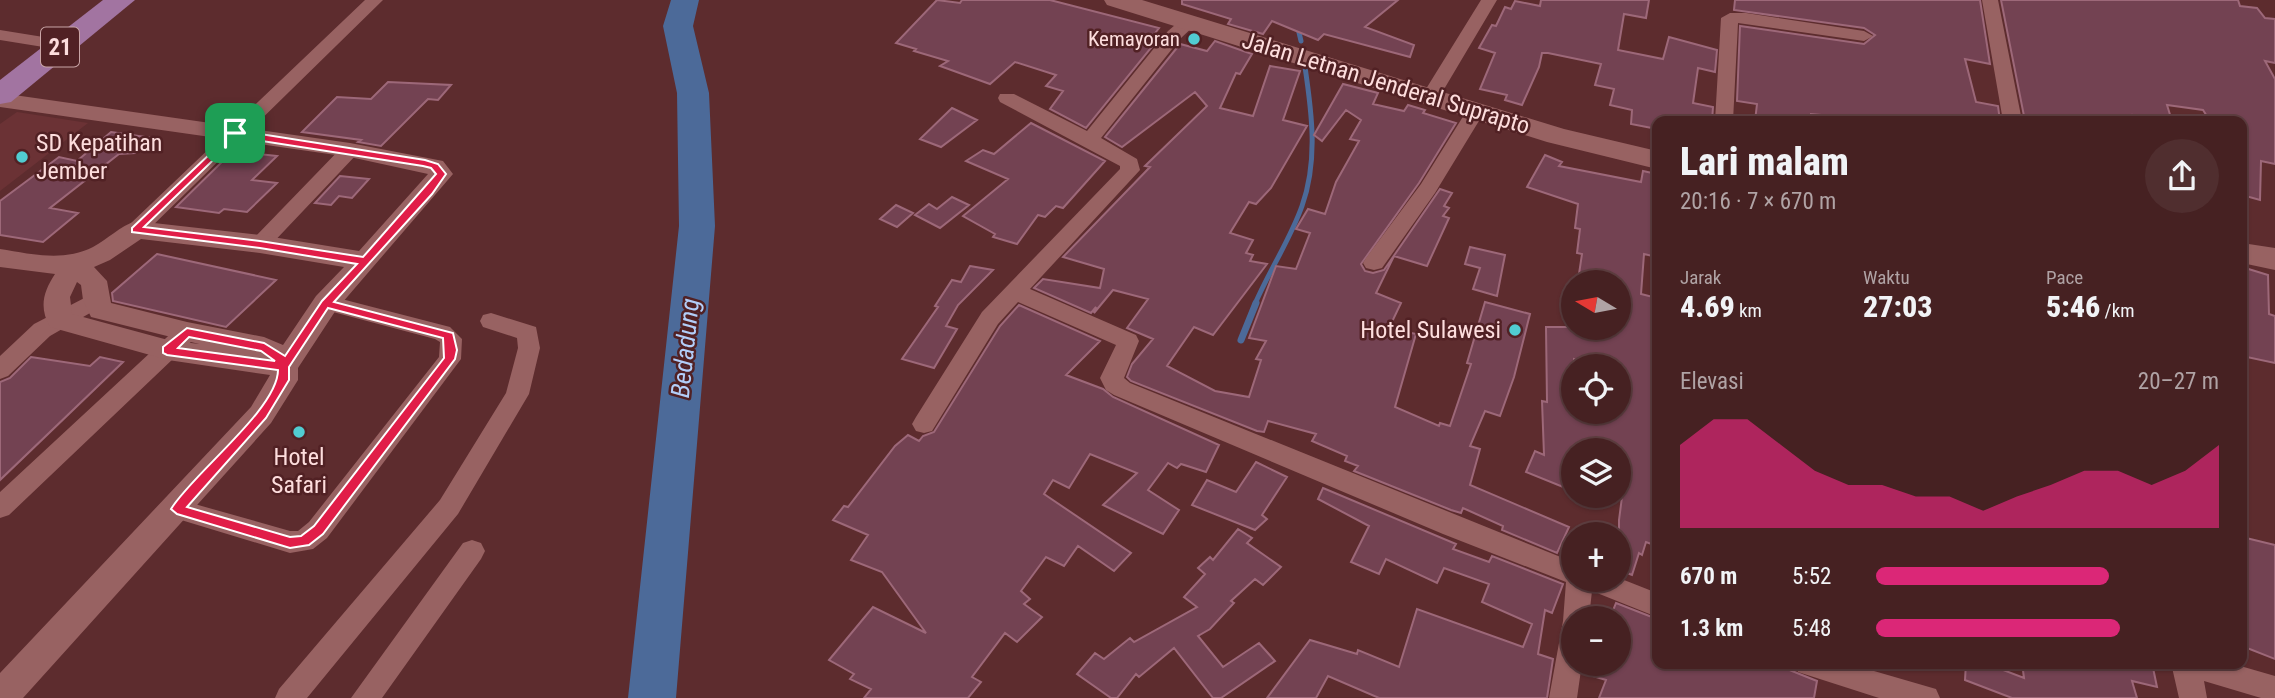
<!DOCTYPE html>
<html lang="id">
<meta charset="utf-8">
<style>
:root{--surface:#462122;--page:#502e2f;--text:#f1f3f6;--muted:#b0a3a5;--line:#5e3e40;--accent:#db2777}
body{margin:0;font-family:"Roboto Condensed",sans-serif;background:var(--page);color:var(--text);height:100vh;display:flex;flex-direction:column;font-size:26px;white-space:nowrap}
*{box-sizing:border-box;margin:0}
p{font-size:23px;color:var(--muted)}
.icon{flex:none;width:38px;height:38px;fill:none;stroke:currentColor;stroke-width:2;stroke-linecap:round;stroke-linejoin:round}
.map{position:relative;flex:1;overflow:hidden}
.sheet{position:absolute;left:1652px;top:116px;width:595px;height:553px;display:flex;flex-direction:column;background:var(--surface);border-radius:14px;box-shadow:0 2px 5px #0004,0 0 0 2px var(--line)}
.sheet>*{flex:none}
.needle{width:46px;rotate:280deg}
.fabs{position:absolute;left:1561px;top:270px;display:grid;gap:14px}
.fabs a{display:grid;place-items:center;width:70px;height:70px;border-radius:50%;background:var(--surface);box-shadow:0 2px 5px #0004,0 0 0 2px var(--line);font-size:35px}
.pin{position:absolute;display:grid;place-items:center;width:60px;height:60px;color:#fff;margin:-30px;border-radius:14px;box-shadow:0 4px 10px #0006}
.round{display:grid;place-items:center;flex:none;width:74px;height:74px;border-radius:37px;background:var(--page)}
.head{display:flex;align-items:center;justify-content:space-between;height:119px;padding:0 28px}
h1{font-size:38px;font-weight:800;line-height:52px}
.stats{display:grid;grid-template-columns:repeat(3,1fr);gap:10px;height:119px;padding:7px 28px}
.stats div{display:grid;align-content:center}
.stats b{font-size:30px;font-weight:800}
.stats small{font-size:19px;font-weight:400}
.stats p{font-size:19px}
.chart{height:196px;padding:14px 28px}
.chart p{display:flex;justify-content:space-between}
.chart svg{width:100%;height:126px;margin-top:7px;fill:var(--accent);opacity:.7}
ul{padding:0 28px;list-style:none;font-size:23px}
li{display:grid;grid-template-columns:112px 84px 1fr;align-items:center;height:52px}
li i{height:18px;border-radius:9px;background:var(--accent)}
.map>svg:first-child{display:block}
.built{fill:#6b3235}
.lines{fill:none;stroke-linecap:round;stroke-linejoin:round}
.stream-far1{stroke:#4c6a99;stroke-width:5}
.stream{stroke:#4c6a99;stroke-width:7}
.river{fill:#4c6a99;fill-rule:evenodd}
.building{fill:#734252;stroke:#9d6879;stroke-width:2;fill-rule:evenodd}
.minor{fill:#986262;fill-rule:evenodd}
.tertiary{fill:#986262;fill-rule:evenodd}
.secondary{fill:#986262;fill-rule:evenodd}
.trunk{fill:#a274a1;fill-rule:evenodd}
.route{fill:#e11d48;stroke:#fff;stroke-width:2;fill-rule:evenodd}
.poi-dot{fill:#51ccd1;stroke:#512124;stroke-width:2.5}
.labels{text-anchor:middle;stroke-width:5;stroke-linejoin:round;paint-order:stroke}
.far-poi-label{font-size:21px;fill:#fddddd;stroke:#512124;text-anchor:end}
.shield{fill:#512124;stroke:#c9a5a6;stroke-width:2}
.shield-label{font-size:23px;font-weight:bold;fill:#fddddd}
.street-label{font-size:24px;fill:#fddddd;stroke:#512124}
.poi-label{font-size:24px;fill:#fddddd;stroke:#512124;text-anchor:start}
.water-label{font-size:26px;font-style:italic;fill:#b2cef9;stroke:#512124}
</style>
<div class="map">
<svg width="2275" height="698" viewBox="0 0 2275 698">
<rect width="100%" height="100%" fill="#5d2c2e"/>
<path class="built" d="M17,112L88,123L0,191V124Z"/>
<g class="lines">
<path class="stream-far1" d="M1297,24L1301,41
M1255,304C1269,271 1290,240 1302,206C1318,161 1312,114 1305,67"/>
<path class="stream" d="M1241,340L1256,303"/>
<path class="river" d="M671,0H699L693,26L709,93L715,226L676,698H628L679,226L677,93L663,26Z"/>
</g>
<path class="building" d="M937,0L960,3L962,0H1050L1159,28L1152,37L1159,38L1086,128L1050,109L1063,91L1046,86L1056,75L1015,62L990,84L940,66L948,61L914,51L916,49L896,43Z
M1182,0H1398L1365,27L1414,45L1410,57L1324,34L1318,40L1272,21L1263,34L1228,24L1231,19L1182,4Z
M1541,0H1649L1646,18L1624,14L1618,50L1663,59L1669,37L1717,50L1715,72L1698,68L1693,103L1713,107L1712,121H1657V129L1631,124L1632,110L1610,105L1614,89L1595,85L1601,64L1548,53H1542L1539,67L1522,105L1505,100L1507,95L1480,89L1495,53L1479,48L1492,25L1496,26L1505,7L1511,9L1515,1L1540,6Z
M1735,0H1980L1990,64L1965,59L1976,102L1998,106L2000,121H1857L1856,118L1811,114V121H1755L1757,104L1737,101L1740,26L1864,44L1875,35L1864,28L1734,10Z
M2001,0H2238L2240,6L2257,8L2265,18L2275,19V63L2265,61L2275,79V164L2261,161L2260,200L2242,195V121H2210L2203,110L2167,105L2172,121L2133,115L2135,121H2069L2040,116L2041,121H2025Z
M1215,41L1252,54L1240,74L1236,73L1220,108L1253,116L1270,66L1300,71L1283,120L1307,126L1271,188L1256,204L1249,202L1230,233L1253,240L1246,253L1253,255L1250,261L1267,264L1213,335L1194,327L1167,366L1215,391L1249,397L1261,360L1256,359L1266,341L1249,338L1276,266L1296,269L1310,233L1296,229L1308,209L1325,214L1336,182L1359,141L1350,139L1361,120L1346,110L1322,141L1314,135L1343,84L1378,93L1373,104L1404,111L1408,105L1425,110L1423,113L1456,123L1419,183L1361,264L1365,271L1373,273L1384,270L1440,189L1452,193L1444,206L1449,208L1443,216L1449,218L1427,266L1394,256L1376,293L1401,303L1389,328L1416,334L1395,407L1439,426L1440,423L1450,426L1471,364L1467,363L1485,302L1530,314L1514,377L1500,416L1485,411L1470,446L1480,449L1470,485L1569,527L1557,553L1502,530L1503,526L1463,508L1461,513L1451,510L1354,471L1358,466L1345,461L1347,456L1312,441L1316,434L1268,421L1264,432L1257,431L1131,381L1127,377L1132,364L1153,339L1127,328L1148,299L1113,290L1094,313L1096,307L1091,313L1034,288L1043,279L1100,288L1104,269L1063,257L1150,167L1145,166L1207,106L1195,92L1122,147L1105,137L1180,44L1207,51Z
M388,82L451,85L438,100L428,99L381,146L358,142L361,140L302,132L337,97L371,99Z
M952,108L977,120L941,147L920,139Z
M1031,123L1105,161L1063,208L1056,206L1045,217L1038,215L1017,244L993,237L995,234L963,216L1008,179L966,161L983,150L994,154Z
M111,132L152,138L135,153L119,154L50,208L78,213L43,242L0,235V201L59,157L77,161Z
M233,151L277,156L252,180L277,183L247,212L224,209L219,213L176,207Z
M1545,155L1562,162L1559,166L1641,182L1643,171L1657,174V257L1644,254L1641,294L1657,298L1655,324L1657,342V546L1646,542L1642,555L1639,553L1632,575L1619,570V520L1622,497L1619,496V450H1573V491L1526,472L1535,451L1544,455L1542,401L1547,402L1546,327H1619V282L1579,274L1582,254L1577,253L1580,229L1575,228L1578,204L1527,187ZM1574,359L1603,366H1619V411H1573Z
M340,176L369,179L352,198L339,196L331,205L315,203Z
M952,197L969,205L940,228L915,215L929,204L937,209Z
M896,205L913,213L897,227L880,219Z
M1470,247L1505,255L1497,296L1473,289L1480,268L1465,264Z
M157,254L276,280L226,327L113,301L112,293Z
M970,266L993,270L958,305L946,326L957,329L934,368L902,359L938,307L935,306L952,280L961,282Z
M2242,267L2268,275L2269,314L2275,316V363L2242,356Z
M1019,305L1100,341L1066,375L1103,389L1113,397L1219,445L1206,472L1181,464L1177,468L1168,463L1148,490L1179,510L1163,534L1103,505L1137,473L1090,454L1069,488L1053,480L1044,494L1131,553L1114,571L1078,546L1064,566L1046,557L1021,591L1030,599L1024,604L1042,617L1017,642L1005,633L972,677L981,682L968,698H864L871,689L850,679L854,674L829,660L873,607L926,633L882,572L851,560L868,535L833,520L844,506L848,507L895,446L908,435L919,441L923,436L934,432L1000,326Z
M31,357L90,366L100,357L123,362L0,480V382L10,378Z
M1256,462L1287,477L1262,515L1267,519L1255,530L1192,505L1207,480L1236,492Z
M1323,488L1456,544L1453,549L1489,562L1492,556L1563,584L1552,613L1545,610L1538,654L1553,659L1547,698H1379L1328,676L1316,698H1267L1310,640L1357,654L1358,650L1399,667L1417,609L1523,647L1532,624L1482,602L1489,584L1444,568L1437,583L1386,559L1379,574L1351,562L1369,526L1318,499Z
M1238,529L1252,538L1247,543L1281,567L1263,585L1255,579L1231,601L1234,603L1210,629L1198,636L1223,667L1259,643L1275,661L1221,698H1213L1174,648L1139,677L1136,674L1117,698H1111L1077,674L1095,653L1104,659L1130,638L1134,642L1197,607L1184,597L1205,574L1198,568L1210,557L1213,560Z
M2242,537L2275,545V659L2242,646Z
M1616,603L1657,619V663H1772L1817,681L1814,698H1599L1606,680L1583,673L1585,663H1619V618H1610Z
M1966,663H1985L2024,678L2022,663H2152L2157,687L2132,681L2137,698H2012L1965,680Z"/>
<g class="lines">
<path class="minor" d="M365,0H383L143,235H129L126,230L129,225Z
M1481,0H1497L1437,101H1423L1421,97Z
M1982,0H1998L2022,121H2003Z
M1730,13H1746L1864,31L1873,36L1864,41L1738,23L1733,121H1715L1721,18Z
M1188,18L1197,23L1180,39L1101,138L1137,159L1140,170L1030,289L1136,335L1139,341L1124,378L1130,383L1573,562V579L1619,578L1657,593V617L1592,591L1589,618H1573V663H1582L1577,698H1549L1563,621L1566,582L1443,534L1114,395L1106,390L1100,378L1116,345L1018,302L998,324L932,431L924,433L916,431L912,424L916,417L982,312L1120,169V166L1000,102L998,98L1000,94H1014L1087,131L1168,31L1182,19Z
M0,30L62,40L71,45L62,50L0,40Z
M1476,105L1485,111L1435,193L1382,268L1374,270L1366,268L1363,263L1366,258L1421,184L1469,107Z
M350,144L357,146L360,150L357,154L267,249H253L250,244L253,239L343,146Z
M96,292L104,295L107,300L104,305L50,336L8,376L0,379V356L34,324Z
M326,295L450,327L462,339L461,359L327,538L313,549L290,553L168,516L164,509L168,502L177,499L290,531H298L309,522L439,357L440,342L435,339L318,308L315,303L318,298Z
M491,313L536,327L540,348L529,394L458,514L307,698H275L279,689L440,500L506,393L518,348L517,338L483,327L480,321L483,315Z
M187,324L195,326L198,332L195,338L9,515L0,518V492L179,326Z
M472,540L481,543L485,551L481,559L382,698H351L463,543Z
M1794,663H1873L1874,671L1936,689L1940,698H1879L1798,672Z
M2171,663H2230L2275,676V698H2261L2204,681L2207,698H2179Z"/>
<path class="tertiary" d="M0,93L350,143L443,161L453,174L336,310L298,368V380L271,423L23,698H0V673L251,407L270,375L168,360L50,327C39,308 43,292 55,274L0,267V249C31,254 64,262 93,247C108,239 120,226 136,221L260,235L359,251L428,174L350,157L0,107ZM141,239L260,253L344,267L316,296L283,345L264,337L187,322L111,303L107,281L94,267L110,260ZM77,282L81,285L83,300L91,317L199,344L168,340L72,314L70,297Z"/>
<path class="secondary" d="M1104,0H1142L1564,129L1657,151V169L1547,142L1107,5Z
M2242,243L2275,248V270L2242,263Z"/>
<path class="trunk" d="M103,0H135L11,102L0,104V80Z"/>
</g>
<path class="route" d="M235,130L425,160L438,164L446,174L432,194L334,302L453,333L457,350L455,359L323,534L309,545L290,548L177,514L171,509C192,474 278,409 278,370L167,355L163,353V347L187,328L264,343L285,356L322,301L357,264L260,248L132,232V228ZM237,137L423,166L431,168L436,174L363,257L260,241L144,227ZM328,308L443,338L444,358L314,526L301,536L290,537L187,507L266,418L289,380V367ZM189,337L261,351L275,361L178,348Z"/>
<g class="poi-dot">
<circle cx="1194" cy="39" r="7"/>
<circle cx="22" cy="157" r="7"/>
<circle cx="1515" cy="330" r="7"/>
<circle cx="299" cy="432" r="7"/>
</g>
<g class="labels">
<g class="far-poi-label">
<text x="1180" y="46">Kemayoran</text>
</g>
<rect class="shield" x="41" y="27.5" width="38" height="39" rx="5"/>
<g class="shield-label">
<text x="60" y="55">21</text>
</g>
<g class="street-label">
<text transform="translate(1386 83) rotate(17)" y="8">Jalan Letnan Jenderal Suprapto</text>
</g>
<g class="poi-label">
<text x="36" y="151">SD Kepatihan<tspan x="36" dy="28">Jember</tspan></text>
<text x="1501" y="338" text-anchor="end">Hotel Sulawesi</text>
<text x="299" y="465" text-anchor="middle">Hotel<tspan x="299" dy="28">Safari</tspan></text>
</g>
<g class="water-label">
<text transform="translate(685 348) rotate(-84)" y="9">Bedadung</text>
</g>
</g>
</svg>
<div class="fabs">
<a><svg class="needle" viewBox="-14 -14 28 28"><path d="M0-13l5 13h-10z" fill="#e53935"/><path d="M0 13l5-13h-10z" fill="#b0a3a5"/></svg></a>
<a><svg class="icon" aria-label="locate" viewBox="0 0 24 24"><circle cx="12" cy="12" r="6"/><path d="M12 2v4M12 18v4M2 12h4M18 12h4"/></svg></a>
<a><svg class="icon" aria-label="layers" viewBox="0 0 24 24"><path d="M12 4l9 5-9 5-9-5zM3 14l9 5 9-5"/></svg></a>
<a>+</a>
<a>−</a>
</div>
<div class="pin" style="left:235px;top:133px;background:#1e9e55"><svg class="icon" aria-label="arrive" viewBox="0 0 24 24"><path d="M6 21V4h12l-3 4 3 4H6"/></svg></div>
<section class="sheet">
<div class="head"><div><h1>Lari malam</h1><p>20:16 · 7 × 670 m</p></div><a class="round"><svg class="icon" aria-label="share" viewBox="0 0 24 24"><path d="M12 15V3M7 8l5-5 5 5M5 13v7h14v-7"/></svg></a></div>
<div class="stats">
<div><p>Jarak</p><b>4.69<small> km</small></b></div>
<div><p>Waktu</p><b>27:03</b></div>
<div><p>Pace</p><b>5:46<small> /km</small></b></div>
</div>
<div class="chart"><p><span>Elevasi</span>20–27 m</p>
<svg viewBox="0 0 160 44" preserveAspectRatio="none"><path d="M0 44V15L10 6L20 6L30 15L40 24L50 29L60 29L70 33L80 33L90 38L100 33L110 29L120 24L130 24L140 29L150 24L160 15V44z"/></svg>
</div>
<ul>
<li><b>670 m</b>5:52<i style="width:68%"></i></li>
<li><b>1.3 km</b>5:48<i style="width:71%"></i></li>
</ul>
</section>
</div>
